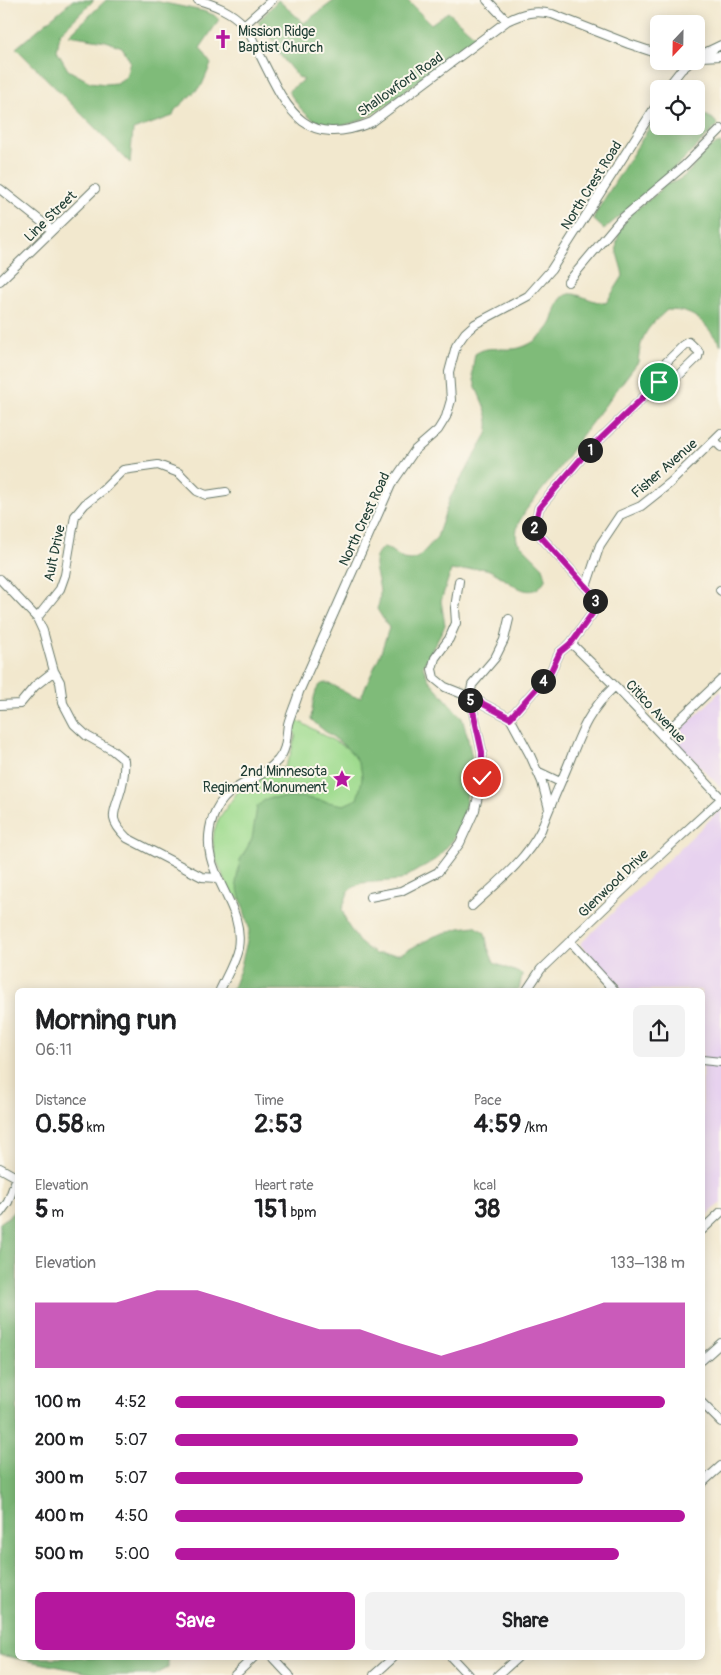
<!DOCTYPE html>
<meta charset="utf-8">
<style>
:root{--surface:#fff;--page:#f2f2f2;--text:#202124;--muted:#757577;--accent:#b5179e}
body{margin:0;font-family:Pangolin,sans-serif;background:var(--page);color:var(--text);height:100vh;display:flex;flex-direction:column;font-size:19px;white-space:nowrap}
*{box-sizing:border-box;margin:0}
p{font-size:16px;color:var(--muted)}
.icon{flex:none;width:28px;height:28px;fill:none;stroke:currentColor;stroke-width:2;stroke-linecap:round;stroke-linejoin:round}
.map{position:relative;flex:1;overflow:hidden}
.panel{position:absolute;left:15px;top:988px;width:690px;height:672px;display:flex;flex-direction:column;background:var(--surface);border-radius:8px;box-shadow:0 2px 12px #0003}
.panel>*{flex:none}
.needle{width:32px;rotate:202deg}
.buttons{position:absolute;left:650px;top:15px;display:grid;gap:10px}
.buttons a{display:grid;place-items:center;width:55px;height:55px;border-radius:8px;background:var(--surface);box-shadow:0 2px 12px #0003;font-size:25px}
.pin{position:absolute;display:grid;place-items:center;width:42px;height:42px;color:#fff;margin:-21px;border:2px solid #fff;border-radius:50%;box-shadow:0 1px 5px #0007}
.km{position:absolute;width:25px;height:25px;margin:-12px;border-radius:50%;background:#222;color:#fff;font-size:14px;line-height:25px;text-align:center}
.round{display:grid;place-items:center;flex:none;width:52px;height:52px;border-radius:8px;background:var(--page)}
.summary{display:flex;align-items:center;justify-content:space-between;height:85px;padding:0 20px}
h1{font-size:28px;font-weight:700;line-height:38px}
.figures{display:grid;grid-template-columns:repeat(3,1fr);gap:8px;height:85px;padding:5px 20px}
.figures div{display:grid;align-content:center}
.figures b{font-size:25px;font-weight:700}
.figures small{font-size:14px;font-weight:400}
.figures p{font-size:14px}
.chart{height:140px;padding:10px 20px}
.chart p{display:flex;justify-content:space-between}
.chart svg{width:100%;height:90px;margin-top:5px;fill:var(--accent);opacity:.7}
.action{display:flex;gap:10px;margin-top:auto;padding:10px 20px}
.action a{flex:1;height:58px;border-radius:8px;background:var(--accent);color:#fff;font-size:20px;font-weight:700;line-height:58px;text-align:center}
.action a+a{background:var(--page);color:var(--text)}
ul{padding:0 20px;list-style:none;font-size:16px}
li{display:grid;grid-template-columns:80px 60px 1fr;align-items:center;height:38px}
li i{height:12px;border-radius:6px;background:var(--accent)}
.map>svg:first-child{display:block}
.built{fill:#e7d2ef}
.green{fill:#9fdb8e;stroke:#5f8c61}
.forest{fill:#7fbb79;stroke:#4f7c56}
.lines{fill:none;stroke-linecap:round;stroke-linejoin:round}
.minor-casing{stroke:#69796a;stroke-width:10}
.minor{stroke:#fff;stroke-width:8}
.route-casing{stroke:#fff;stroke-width:10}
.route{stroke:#b5179e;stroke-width:6}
.labels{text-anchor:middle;stroke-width:4;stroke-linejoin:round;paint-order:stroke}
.poi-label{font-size:14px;fill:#1f3d34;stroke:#fbf7ec;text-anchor:start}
.street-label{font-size:14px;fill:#1f3d34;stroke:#fbf7ec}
</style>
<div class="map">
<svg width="721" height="1675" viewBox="0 0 721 1675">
<rect width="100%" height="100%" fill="#fbf7ec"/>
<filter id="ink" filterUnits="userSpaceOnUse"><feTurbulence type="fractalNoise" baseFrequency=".02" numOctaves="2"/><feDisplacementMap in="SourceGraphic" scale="10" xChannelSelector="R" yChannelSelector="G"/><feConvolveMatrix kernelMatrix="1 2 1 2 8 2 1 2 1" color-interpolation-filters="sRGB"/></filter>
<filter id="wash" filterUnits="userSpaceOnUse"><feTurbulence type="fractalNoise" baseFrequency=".0096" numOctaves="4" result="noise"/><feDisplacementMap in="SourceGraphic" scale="20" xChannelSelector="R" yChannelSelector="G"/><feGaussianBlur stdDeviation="1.12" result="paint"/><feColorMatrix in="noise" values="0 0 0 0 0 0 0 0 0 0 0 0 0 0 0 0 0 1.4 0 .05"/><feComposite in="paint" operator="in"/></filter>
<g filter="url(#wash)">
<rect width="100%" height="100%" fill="#f2e8ce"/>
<path class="built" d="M721,691V788L673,738Z
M721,809V1202L703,1220L702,990H617L620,986L580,944Z"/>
<path class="green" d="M295,719L395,775L325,947L231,894L215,857L213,842L214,831L219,818L239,790L277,768H284L290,756L296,735L292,728Z"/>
<path class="forest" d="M73,0H94L60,33L57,51L68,70L90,82L105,84L116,83L126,77L130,61L122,47L106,41L69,35L106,0L155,1L203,11L214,15L219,20L200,48L211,64L202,85L175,110L173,116L133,130L130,163L16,48Z
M278,0L304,23L335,0H407L431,24L448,12L476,37C453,54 431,71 409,88C381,109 342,143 307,115C299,108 294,99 288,91L304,80L297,76L280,55L277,45L258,22Z
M696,110L713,119L718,125C683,162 644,197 604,229L594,220L595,214L659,112V126H696Z
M721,143V345C704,323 697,310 667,310C647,328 641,334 638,362L580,438L558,470L526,510L518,524L516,534L517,541L543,567L546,578C530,609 505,574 486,569C474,566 462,573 451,570L441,601L445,625L423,667L429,680L462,718L467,735L472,758L463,823L453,840L436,859L401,880L361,883L349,890L342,909L347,924L359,942L375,954H400L435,936L460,928L475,926L485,933L488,948L494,963L522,974L519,990H441L429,985L418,986L413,990H232L240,970L249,933V927L236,883L240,860L252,839L257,807L262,802L268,798L301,797L344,805L357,799C359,792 362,784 362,776C361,749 326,736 311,719C312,710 313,699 316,691C326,669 345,700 361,697L380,655L389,628L377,609C386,587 371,572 376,557C377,553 380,550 383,547L387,548L403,559L411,560L419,557L437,537L450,498L487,434C493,412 475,395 473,374C472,368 474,361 475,354C488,345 498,350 512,349C520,349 531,344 537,339C543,335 549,328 552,322C556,313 557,296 569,294C577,292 593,303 606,303L623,276C622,268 619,261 617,253C614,233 627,215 643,204C651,198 659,194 663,185C697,180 696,148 721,143Z
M17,1206L18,1658H168V1668L155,1675H99L0,1655V1223L11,1215Z"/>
</g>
<g filter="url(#ink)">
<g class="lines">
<g class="minor-casing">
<path id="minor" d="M198,0C215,5 231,11 244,25C251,34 255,45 260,55C287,109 303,150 372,122L507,21C523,13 535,10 552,14L629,44L659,54
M487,0L507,21
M244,25L272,0
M696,57L721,45
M701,57L721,56
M666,89L681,70L692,61
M0,189L52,230
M0,281L95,189
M568,282L620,220L685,165L721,129
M714,440L721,447
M0,579L37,618L43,631L54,671L60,682L63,703L74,724L87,736L112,750L124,760C125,773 123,784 119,796C112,817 110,821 127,838L202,877L217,878
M459,581L455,608L456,623L449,639L435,658L432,669L434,678L445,687L470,697L510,718L530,755L542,782L549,809
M586,587L600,545L620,515L641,506L670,483L721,433
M720,590L721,591
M37,618L60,589L65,575L75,516L85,504L103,490L123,470L158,465L179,473L197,491L206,495L226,492
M571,643L615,686L721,798
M0,705L20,704L35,686L54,671
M510,718L550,673L560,652L571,643L592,614L596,598L534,529L539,508L585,454L659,382L668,386L698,357L699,352L689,342L684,345L656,372L659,382
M662,736L721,680
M537,771L560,782
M370,897L401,891L438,872L460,843L475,810L482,778V752L470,697L472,685L495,658L504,640L509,619
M472,906C497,883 526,860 541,830C549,808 559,787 568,765C581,732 588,711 615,686
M570,942L614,990
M220,990C226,977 235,962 238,948C246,900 194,872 213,817C226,781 258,784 278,760C287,750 286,737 288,724C291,713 296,703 299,692L391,485L415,450L438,430L446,417L451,400L449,372L456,346L465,333L475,324L528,296L551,270L659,101
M527,990L541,969L644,870L721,799
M702,1060L721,1062
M0,1168L16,1177
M0,1213L8,1202L18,1174
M702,1230L721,1212
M702,1360L721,1343
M702,1403L721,1422
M702,1483L721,1466
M273,1658L289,1675
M452,1658L468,1675
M235,1675L253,1658
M374,1675L393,1658
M498,1675L517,1658"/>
</g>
<use href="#minor" class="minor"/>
</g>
</g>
<g class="lines" filter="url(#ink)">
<g class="route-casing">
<path id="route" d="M482,778V752L470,697L510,718L550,673L560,652L571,643L592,614L596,598L534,529L539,508L585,454L659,382"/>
</g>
<use href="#route" class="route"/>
</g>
<defs>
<g id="church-bare" transform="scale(1.5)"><path d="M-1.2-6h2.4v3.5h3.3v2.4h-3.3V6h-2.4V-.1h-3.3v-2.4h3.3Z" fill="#b5179e" stroke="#fbf7ec" stroke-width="2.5" paint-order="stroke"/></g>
<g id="sight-bare" transform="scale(1.5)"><path d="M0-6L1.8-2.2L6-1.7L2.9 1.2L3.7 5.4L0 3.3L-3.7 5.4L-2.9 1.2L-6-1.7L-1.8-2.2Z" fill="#b5179e" stroke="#fbf7ec" stroke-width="2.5" paint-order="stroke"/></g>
</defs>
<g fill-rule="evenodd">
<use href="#church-bare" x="223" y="39"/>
<use href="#sight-bare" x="342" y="779"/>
</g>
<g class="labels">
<g class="poi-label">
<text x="238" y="36">Mission Ridge<tspan x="238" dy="16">Baptist Church</tspan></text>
<text x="327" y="776" text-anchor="end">2nd Minnesota<tspan x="327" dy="16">Regiment Monument</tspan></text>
</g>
<g class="street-label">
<text transform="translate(400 84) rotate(-35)" y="5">Shallowford Road</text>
<text transform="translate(591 185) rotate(-58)" y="5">North Crest Road</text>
<text transform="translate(50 216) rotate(-44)" y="5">Line Street</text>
<text transform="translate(664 468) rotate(-41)" y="5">Fisher Avenue</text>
<text transform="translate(364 519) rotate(-65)" y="5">North Crest Road</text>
<text transform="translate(54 553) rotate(-78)" y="5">Ault Drive</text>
<text transform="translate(656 711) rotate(47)" y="5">Citico Avenue</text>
<text transform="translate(613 883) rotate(-44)" y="5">Glenwood Drive</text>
</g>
</g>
</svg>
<div class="buttons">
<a><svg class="needle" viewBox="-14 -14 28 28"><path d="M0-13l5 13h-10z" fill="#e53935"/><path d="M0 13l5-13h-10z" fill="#757577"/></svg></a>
<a><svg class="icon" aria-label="locate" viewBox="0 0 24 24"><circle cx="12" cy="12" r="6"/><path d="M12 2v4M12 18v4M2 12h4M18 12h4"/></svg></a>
</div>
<div class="pin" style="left:659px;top:382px;background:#1e9e55"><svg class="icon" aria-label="arrive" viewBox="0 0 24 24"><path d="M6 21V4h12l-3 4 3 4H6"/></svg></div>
<div class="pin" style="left:482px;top:778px;background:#d93025"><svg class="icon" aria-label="check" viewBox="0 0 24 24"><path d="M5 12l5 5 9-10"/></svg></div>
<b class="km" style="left:590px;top:450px">1</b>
<b class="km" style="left:534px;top:528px">2</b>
<b class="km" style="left:595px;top:601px">3</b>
<b class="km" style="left:543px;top:681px">4</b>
<b class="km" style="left:470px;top:700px">5</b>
<section class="panel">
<div class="summary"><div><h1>Morning run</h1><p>06:11</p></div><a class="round"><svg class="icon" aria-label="share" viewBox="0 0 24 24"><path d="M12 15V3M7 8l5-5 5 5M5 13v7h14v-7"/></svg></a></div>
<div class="figures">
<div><p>Distance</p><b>0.58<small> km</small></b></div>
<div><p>Time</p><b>2:53</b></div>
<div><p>Pace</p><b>4:59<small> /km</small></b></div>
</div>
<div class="figures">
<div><p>Elevation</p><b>5<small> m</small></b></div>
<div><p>Heart rate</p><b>151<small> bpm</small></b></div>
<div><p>kcal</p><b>38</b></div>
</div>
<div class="chart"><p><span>Elevation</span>133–138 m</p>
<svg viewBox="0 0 160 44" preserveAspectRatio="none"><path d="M0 44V12L10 12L20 12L30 6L40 6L50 12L60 19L70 25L80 25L90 32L100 38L110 32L120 25L130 19L140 12L150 12L160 12V44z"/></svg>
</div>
<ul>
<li><b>100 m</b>4:52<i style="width:96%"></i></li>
<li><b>200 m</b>5:07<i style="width:79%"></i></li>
<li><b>300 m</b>5:07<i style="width:80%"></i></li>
<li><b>400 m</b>4:50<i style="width:100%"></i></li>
<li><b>500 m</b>5:00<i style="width:87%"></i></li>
</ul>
<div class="action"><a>Save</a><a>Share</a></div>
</section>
</div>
